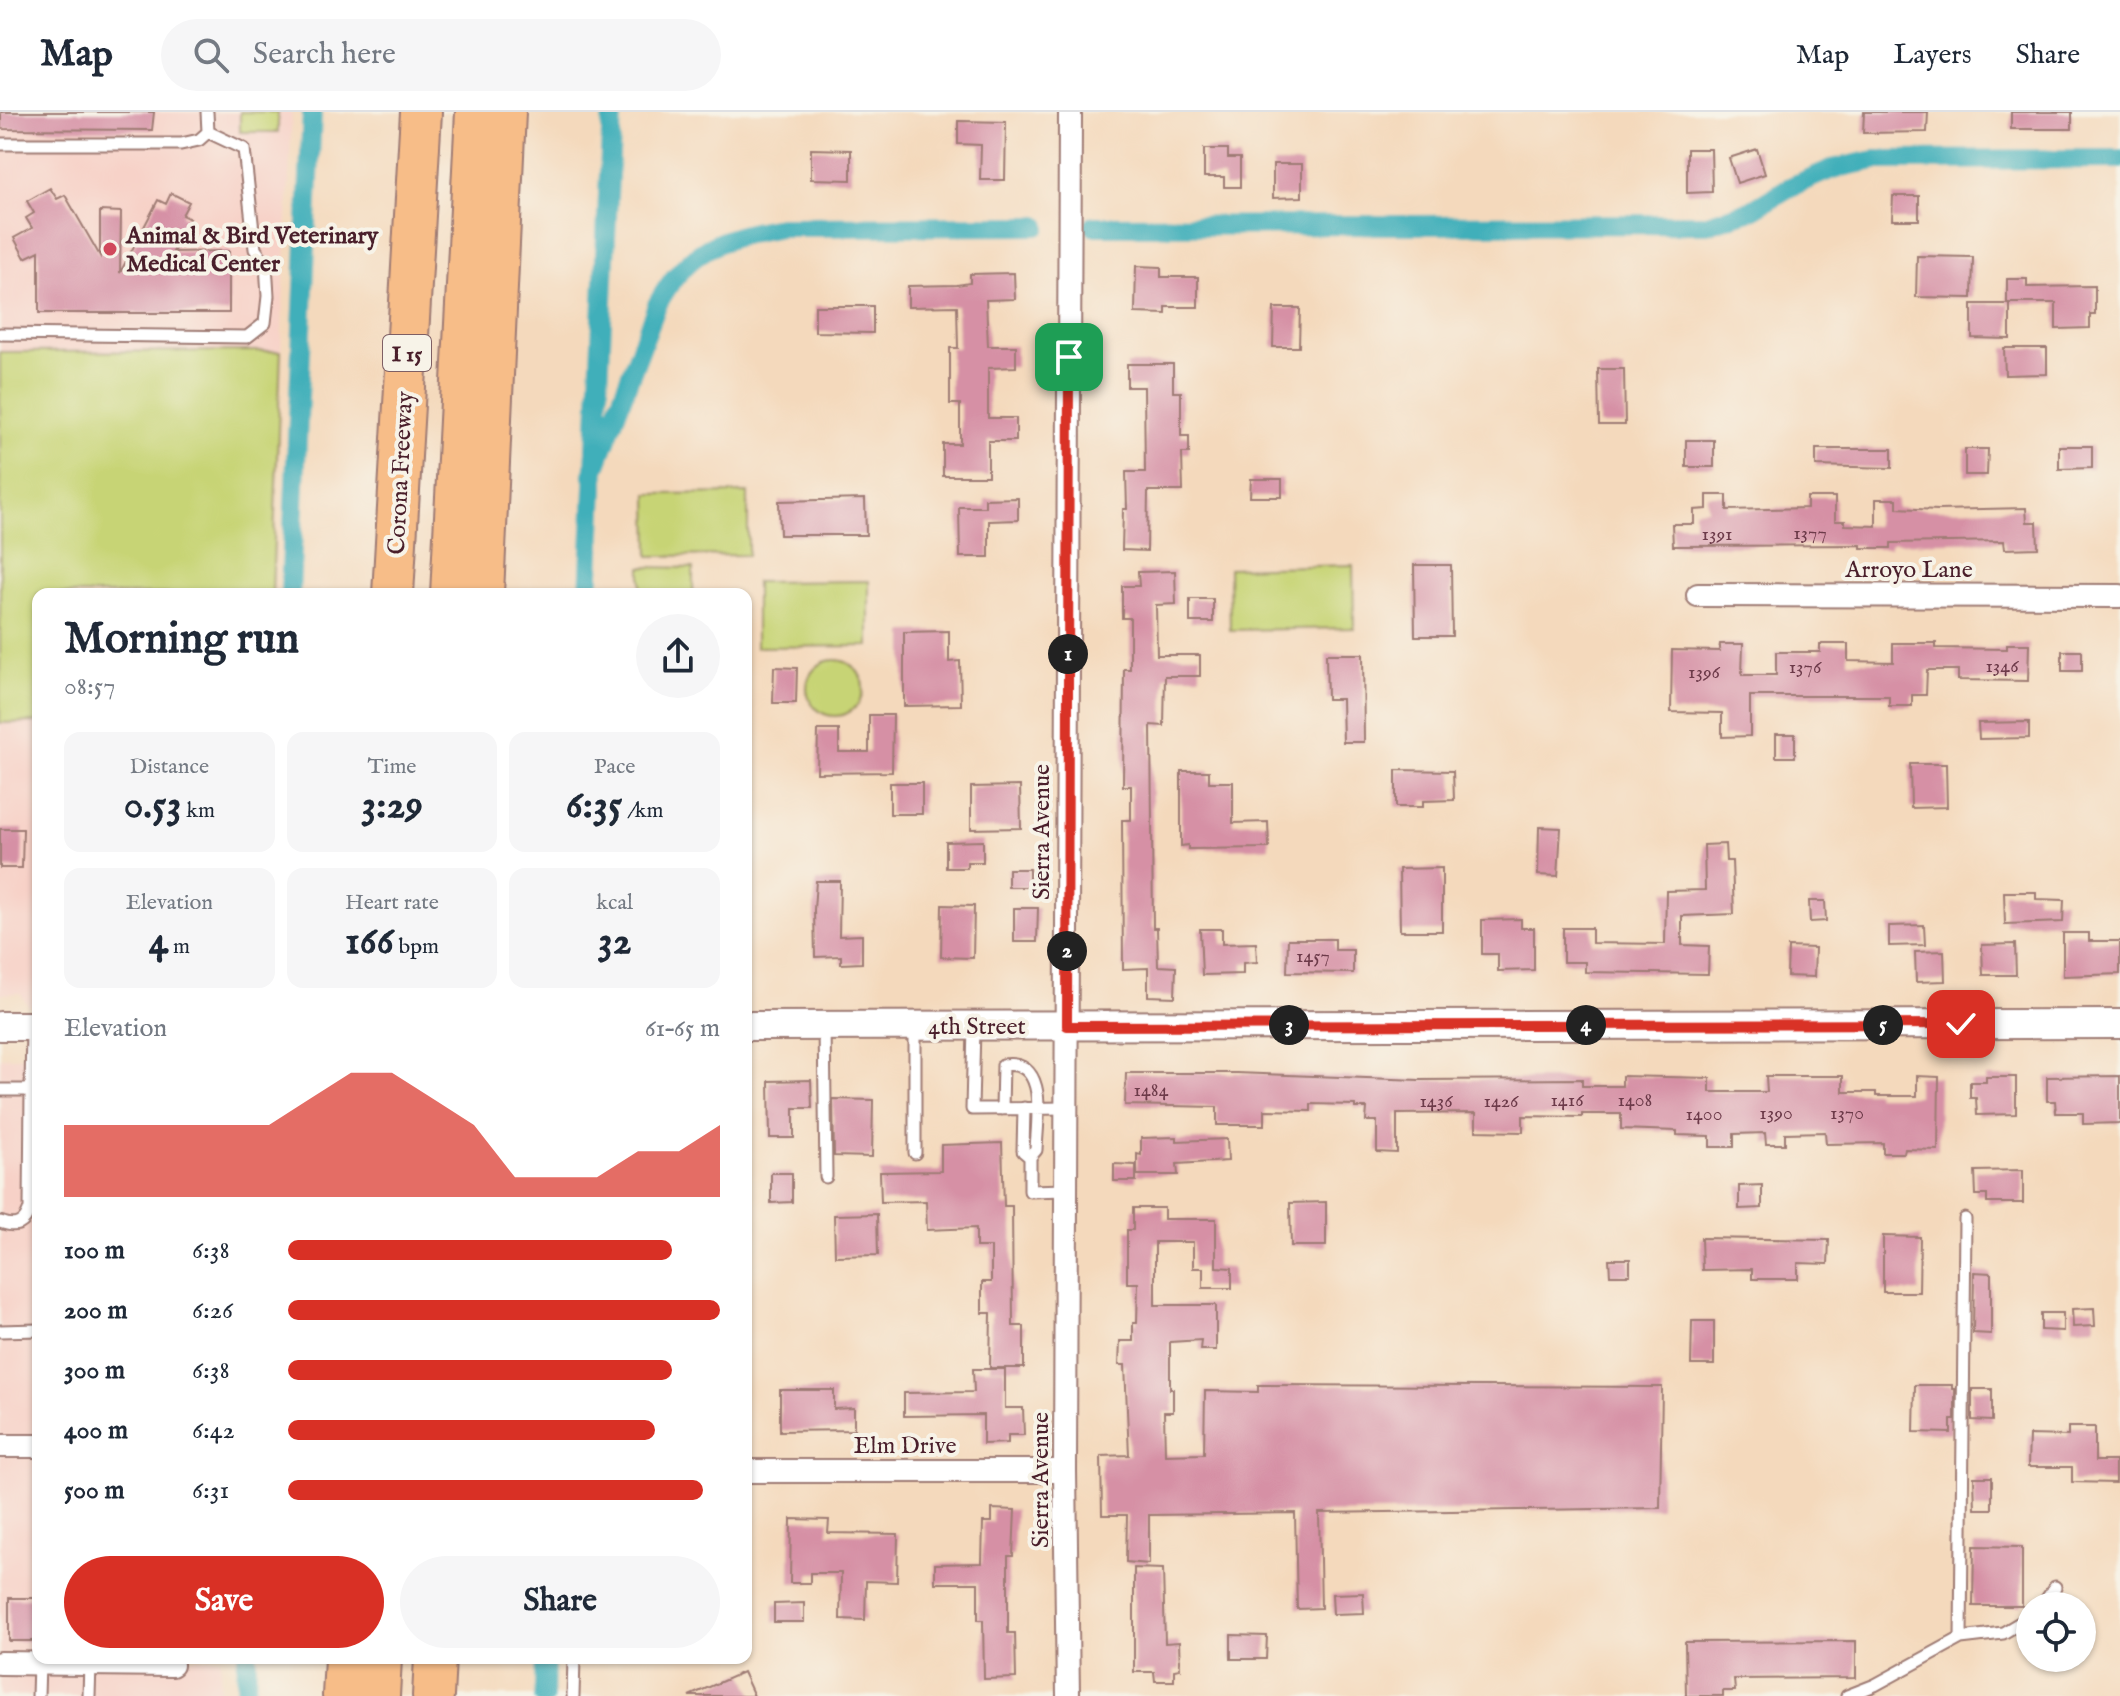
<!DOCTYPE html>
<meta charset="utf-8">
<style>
:root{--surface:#fff;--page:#f6f6f7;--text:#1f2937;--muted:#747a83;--line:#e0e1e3;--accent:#d93025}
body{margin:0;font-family:"IM FELL English",serif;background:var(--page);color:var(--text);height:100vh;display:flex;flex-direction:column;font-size:30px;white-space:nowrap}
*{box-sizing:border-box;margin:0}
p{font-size:26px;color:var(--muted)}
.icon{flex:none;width:44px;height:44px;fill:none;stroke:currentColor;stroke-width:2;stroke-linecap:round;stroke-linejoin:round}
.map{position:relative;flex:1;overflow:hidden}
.drawer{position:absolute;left:32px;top:476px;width:720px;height:1076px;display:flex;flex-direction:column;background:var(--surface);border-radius:16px;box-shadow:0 2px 6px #0004}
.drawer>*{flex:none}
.tools{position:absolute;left:2016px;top:1480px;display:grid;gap:16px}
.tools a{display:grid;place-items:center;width:80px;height:80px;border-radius:50%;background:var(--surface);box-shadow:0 2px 6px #0004;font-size:40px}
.pin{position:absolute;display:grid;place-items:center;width:68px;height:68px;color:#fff;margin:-34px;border-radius:16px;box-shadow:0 4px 12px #0006}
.km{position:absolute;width:40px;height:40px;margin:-20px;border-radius:50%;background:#222;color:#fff;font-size:22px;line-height:40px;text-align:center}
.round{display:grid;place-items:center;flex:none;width:84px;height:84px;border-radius:42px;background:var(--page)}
.head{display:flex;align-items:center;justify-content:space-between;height:136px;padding:0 32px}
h1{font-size:44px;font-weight:700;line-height:60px}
.stats{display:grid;grid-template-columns:repeat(3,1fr);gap:12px;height:136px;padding:8px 32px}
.stats div{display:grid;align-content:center;border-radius:16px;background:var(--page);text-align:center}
.stats b{font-size:40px;font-weight:700}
.stats small{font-size:22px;font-weight:400}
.stats p{font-size:22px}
.chart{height:224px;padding:16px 32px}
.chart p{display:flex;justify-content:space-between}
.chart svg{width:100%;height:144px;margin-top:8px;fill:var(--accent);opacity:.7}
.action{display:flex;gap:16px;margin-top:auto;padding:16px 32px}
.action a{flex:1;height:92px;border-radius:48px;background:var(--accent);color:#fff;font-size:32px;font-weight:700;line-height:92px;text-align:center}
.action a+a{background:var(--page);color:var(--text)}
ul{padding:0 32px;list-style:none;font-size:26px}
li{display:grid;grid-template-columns:128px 96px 1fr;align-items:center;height:60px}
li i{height:20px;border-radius:10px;background:var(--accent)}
header{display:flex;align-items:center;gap:48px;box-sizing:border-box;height:112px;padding:0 40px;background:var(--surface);border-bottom:2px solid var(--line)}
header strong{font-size:38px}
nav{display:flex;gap:44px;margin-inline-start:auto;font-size:28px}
.search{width:560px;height:72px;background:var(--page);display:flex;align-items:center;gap:20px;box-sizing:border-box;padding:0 28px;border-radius:44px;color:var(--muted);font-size:30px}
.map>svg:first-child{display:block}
.built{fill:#f7d1c7}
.green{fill:#c7d475;stroke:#887a50;stroke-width:2}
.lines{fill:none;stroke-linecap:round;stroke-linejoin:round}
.canal{stroke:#3fafba;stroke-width:20}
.building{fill:#d690a5}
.service-casing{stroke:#9f7c74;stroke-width:15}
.minor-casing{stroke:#9f7c74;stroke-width:26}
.tertiary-casing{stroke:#9f7c74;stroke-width:32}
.motorway-casing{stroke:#9f7c74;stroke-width:44}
.service{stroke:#fff;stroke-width:11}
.minor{stroke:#fff;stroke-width:22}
.tertiary{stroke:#fff;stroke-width:28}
.motorway{stroke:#f7bd88;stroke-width:40}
.route-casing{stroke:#fff;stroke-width:16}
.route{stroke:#d93025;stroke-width:10}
.poi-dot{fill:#d1495b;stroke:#f7f3e8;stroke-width:3}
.labels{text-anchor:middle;stroke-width:8;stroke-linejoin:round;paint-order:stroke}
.number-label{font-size:20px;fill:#6d3b4a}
.shield{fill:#f7f3e8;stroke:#7e5f64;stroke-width:2}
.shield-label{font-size:22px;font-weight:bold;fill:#4a1f2b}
.poi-label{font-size:24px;font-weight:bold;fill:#4a1f2b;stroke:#f7f3e8;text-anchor:start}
.street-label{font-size:24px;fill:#4a1f2b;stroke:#f7f3e8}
</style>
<header>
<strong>Map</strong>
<div class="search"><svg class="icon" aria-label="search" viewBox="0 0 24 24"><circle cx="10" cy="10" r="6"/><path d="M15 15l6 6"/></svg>Search here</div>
<nav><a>Map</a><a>Layers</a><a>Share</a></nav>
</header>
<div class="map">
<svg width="2120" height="1584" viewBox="0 0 2120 1584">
<rect width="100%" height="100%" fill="#f7f3e8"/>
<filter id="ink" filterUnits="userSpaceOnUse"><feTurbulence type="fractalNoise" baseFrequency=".0125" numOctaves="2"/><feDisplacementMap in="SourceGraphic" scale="16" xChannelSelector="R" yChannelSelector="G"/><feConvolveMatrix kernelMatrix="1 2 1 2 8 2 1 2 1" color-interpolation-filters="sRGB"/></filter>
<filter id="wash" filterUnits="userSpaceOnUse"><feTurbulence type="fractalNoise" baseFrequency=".006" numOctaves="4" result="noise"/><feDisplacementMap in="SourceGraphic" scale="32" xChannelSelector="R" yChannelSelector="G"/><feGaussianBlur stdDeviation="1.8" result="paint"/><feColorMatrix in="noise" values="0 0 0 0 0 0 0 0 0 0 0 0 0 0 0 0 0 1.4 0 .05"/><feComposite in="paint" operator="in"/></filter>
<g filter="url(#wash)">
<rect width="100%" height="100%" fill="#f4d9bc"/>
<path class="built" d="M0,0H292L281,239L0,240Z
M38,610V895H29L20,881L0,882V611Z
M0,945H38V1546H221L220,1584H0Z"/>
<path class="green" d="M240,0H278V20H240Z
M281,239L272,482H38V610L0,611V240Z
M748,381V443L649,444L648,382Z
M1353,453L1354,516L1230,518L1229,456Z
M641,455L693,456V482H641Z
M869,469V534L756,535V470Z
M807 576a28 28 0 1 1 56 0a28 28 0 1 1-56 0Z"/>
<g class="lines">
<path class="canal" d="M1094,114L1707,112L1752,98L1790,75L1832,57L1875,48L2120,47
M593,363L657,193C686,138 721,124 781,115L1037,114
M290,482L312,0
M589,482L612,0
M246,1584L247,1546
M544,1584L545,1546"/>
</g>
<g id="blocks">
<path class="building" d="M1,0H154L152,18L1,17Z
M1864,0H1928L1927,20L1863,21Z
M2011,0H2072V17H2011Z
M958,9L1006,10L1005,68H980L981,33L958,32Z
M811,37L851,38V68L811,67Z
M1204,37H1228V46H1240V75H1224V65H1204Z
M1687,37H1711L1712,80L1687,81Z
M1757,37L1765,62L1737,71L1729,46Z
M1273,52H1302V85L1273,86Z
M50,76L57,87L65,83L100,144V99L121,100L120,161L158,88L166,92L171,81L189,90L182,103L190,107L173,140L229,139V201H39V139L25,146L14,126L32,116L26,106L34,101L27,89Z
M1893,84H1919V108H1892Z
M1917,144L1973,145L1972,186L1916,185Z
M1136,154L1161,155V165H1198V195H1166V202L1135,201Z
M1014,161L1015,187L986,188L988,234H1016V255L988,256V306H1016V329H988V364H943V332H960V292H950V236H958L957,194L908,195V174L957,173L970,171V162Z
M2007,167H2027V175L2095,174V202H2090V216L2056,217V191H2007Z
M1972,192H2010V227L1972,226Z
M815,194H873V221L815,220Z
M1274,196H1300L1299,235H1273Z
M2004,236H2047V262L2005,263Z
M1127,252H1173V280H1181V324H1189V341H1182L1183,379H1148L1147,439L1122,438L1123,397H1127L1126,360H1145L1144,275H1127Z
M1598,257H1624L1625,313H1599Z
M1686,328H1714V355H1686Z
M2059,334H2092V356L2059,357Z
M1816,337H1892V356L1816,354Z
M1965,337H1988L1987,363H1965Z
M1251,367H1282V385H1250Z
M1707,383H1727V398L1807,396V385H1835V409H1845V413L1876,414V387H1897V396L1938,398L2026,396L2027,410H2037L2038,436L2005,437L2004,429L1891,431V436H1861V433L1673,434L1672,412H1694V398L1707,397Z
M1018,386V408L989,409V445H960L959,395H985V387Z
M865,387L866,423H780L779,389Z
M1414,453H1451L1452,524H1415Z
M1175,459L1176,492L1156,493L1157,543H1200V564H1165L1164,614L1151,613L1153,816H1157L1158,854L1176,855L1175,885L1148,884V856L1123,857L1122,708H1131V674H1123L1124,557H1130V506H1122V474H1139L1138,460Z
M1190,487H1213V510H1190Z
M949,519V550L960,549L961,593L904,594V520Z
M1893,531H1936V536L2007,537V532H2029L2028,569L1958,568V558H1927L1926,583H1912V594H1889V584H1750V624L1722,625V601L1671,600L1672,538L1719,539L1720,532H1743L1742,563H1776V540H1820V532H1848V549L1893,550Z
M2062,539H2082V559H2062Z
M1326,542H1363L1364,630H1343L1342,587H1327Z
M774,555L797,556L796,591H773Z
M869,603H893L892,660L817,661L818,618H839V640H869Z
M2029,610V626L1979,627L1978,611Z
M1776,622H1795V645H1776Z
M1910,652H1946L1947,695L1911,696Z
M1396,658L1453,659L1454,688L1423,689V695H1396Z
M1181,659H1209V670H1233V711L1268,710L1269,736L1188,737V733L1181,734Z
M890,671H922V702H890Z
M1020,674L1021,716L971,717V675Z
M1539,715L1561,716L1558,764L1538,763Z
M0,717H23L22,756H0Z
M983,729V750H967V756H946V730Z
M1725,732L1726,749H1732L1734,802L1682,804V833L1709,834L1708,862L1585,860V850H1563V816H1592V831L1665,832L1666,779L1705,778L1704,733Z
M1442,756V819H1400L1399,757Z
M1008,757H1029V775H1008Z
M816,769H840L839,824L862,823V851L841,852V844L815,845L814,798Z
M2004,780H2036V787L2064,788L2063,810L2005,812Z
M1809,789H1825L1826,809L1810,810Z
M942,793L974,794L973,846L941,845Z
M1014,796H1038L1037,830H1014Z
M1521,807V816H1534V858L1498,859V842H1482V808Z
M1924,813L1925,833L1889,834V814Z
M1200,817H1222V832L1256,831L1257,850L1243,851V862L1202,863Z
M2063,821H2089V829H2120V862L2063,864Z
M1288,827H1335V838H1353V861L1287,860Z
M2015,832L2016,863H1983L1982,833Z
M1788,835L1815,836L1814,865L1787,864Z
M1944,839L1945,869L1916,870L1915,840Z
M1126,961H1237L1419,968L1582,967V974H1622V964L1710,966V980H1767L1766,964H1843V980H1876V984H1917V964L1939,965L1938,1038L1905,1037L1904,1041H1883V1031L1826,1032L1825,1020L1785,1021V1032H1766L1765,1021L1734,1022V1035H1710V1024L1677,1023V1019L1621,1017V1002H1582V1005L1523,1004V1020L1476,1019V1001L1397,1002V1041L1377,1040V1009H1366L1367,996H1355V993L1311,992V999L1265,998V1013H1217V995L1125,993Z
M2120,964V1011L2083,1012V1001H2056L2055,989H2047V965Z
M1986,965H2016V1002L1977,1003L1976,986H1970V970H1986Z
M811,968L812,996H794V1026H770L769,969Z
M833,987L873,988L872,1045L834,1044Z
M1177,1025V1029L1227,1027L1228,1049L1177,1052L1178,1063H1137V1042L1141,1043V1026Z
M1002,1031L1004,1094H1012L1013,1214H1024V1256H990L991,1201H982V1170H991V1135H976V1116L927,1118L926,1089L881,1090L880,1060L941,1059V1033Z
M1114,1052L1136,1053V1069H1114Z
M2023,1058V1091H1987V1083H1976L1975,1059Z
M771,1061H792V1090L771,1091Z
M1762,1073V1096L1739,1097V1074Z
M1326,1090V1134H1291L1290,1091Z
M1133,1096H1164V1107H1216V1155L1232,1156V1176H1203V1156H1193V1130H1155V1193H1216V1238H1200L1201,1228L1170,1230V1277H1173V1300H1164L1165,1343L1204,1342L1205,1279L1258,1280V1273L1662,1275L1660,1396L1319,1401L1321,1496L1297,1497L1295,1401L1149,1403V1452L1126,1450L1127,1403H1102L1101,1344L1129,1343L1125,1253H1119L1120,1229H1133V1211H1137L1138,1171H1127V1118H1133Z
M877,1102L878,1143L835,1144L834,1103Z
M1883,1124L1920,1125L1919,1180H1883Z
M1701,1126L1829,1128L1828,1152L1798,1151V1167H1752V1157L1702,1158Z
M1609,1147H1630V1163H1610Z
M1974,1160L1991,1161V1222L1973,1221Z
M2094,1196L2095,1214L2073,1215L2072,1197Z
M2041,1201H2063V1219L2041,1218Z
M1692,1209H1714V1253H1691Z
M973,1257H1005V1296H1023L1024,1323H1008V1331L983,1332V1303L904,1304V1281L974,1280Z
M1915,1273H1952V1277H1955V1308H1951V1321L1914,1320Z
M1972,1277H1992V1309L1972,1308Z
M780,1278H834V1297L854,1296V1318L780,1319Z
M2068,1315H2095V1349H2115V1371L2072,1370V1355H2028L2029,1323L2068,1324Z
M1974,1365H1992V1397H1975Z
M992,1397L1015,1398L1013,1444H1008V1521H1015L1016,1566L984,1567L983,1508H978V1471H935V1452L982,1451L983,1410H992Z
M791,1407L829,1408L828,1421L898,1422L897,1470L866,1469L865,1508L840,1507L841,1461H810V1471H790Z
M1974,1434L2022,1435V1494H1973Z
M1134,1456L1163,1457L1165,1531L1179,1530L1180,1557L1174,1558V1569H1155L1154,1560H1134Z
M1363,1481L1364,1501L1333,1502L1332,1482Z
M9,1486H38V1529H9Z
M804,1491V1510H774V1492Z
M1231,1523L1267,1524L1266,1547H1231Z
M1856,1529V1566L1734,1567L1735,1579H1723V1584H1686L1685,1530Z
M743,1560L754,1584H689Z"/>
</g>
</g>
<g filter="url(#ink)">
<use href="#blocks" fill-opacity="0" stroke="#9f7c74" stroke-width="2"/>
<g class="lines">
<g class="service-casing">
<path id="service" d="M0,32H181L199,28L208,20L207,0
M0,222L247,225L265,211L268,184L266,152L255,137L244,37L208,20
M824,914L826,1065
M974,915L972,997L1066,996
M0,978H31L32,914
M1024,996L1023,1039L1030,1045
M1002,997L1003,953C1049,946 1037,1009 1036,1038L1030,1045V1079L1066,1078
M915,1041V914
M0,1110C17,1116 25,1113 30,1096L31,978
M0,1219L38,1218
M2042,1494L2055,1475
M1961,1526L1965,1107
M38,1584L39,1551
M89,1584L90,1552
M573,1584L574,1546
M1847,1584L1875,1573L1961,1526L2003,1521L2030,1505"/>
</g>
<g class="minor-casing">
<path id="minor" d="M1698,483L2120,484
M0,1334H38
M746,1359H1065
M0,1551L172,1553
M1068,1584L1065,1359L1070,0"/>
</g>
<g class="tertiary-casing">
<path id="tertiary" d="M0,914H38
M746,914L2120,912"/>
</g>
<g class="motorway-casing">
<path id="motorway" d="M393,482L421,0
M451,482L476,0
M483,482L505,0
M343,1584L345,1546
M379,1584L381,1546
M433,1584L435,1546"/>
</g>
<use href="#service" class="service"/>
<use href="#minor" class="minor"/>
<use href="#tertiary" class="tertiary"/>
<use href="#motorway" class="motorway"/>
</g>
</g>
<g class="lines" filter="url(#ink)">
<g class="route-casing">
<path id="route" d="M1069,245L1067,914L1961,912"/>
</g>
<use href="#route" class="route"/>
</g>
<circle class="poi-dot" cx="110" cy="137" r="8"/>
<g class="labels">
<g class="number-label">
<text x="1810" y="427">1377</text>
<text x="1717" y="428">1391</text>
<text x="2002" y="560">1346</text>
<text x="1805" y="561">1376</text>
<text x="1704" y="566">1396</text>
<text x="1313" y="850">1457</text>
<text x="1151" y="984">1484</text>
<text x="1567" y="994">1416</text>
<text x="1635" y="994">1408</text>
<text x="1436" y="995">1436</text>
<text x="1501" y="995">1426</text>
<text x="1776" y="1007">1390</text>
<text x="1847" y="1007">1370</text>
<text x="1704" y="1008">1400</text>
</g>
<rect class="shield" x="383" y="223" width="48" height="36" rx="6"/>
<g class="shield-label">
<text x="407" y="249">I 15</text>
</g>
<g class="poi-label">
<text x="126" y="131">Animal &amp; Bird Veterinary<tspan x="126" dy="28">Medical Center</tspan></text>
</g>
<g class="street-label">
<text transform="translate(400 361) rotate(-87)" y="8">Corona Freeway</text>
<text x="1909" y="465">Arroyo Lane</text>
<text transform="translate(1041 720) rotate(-90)" y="8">Sierra Avenue</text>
<text x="977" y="922">4th Street</text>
<text x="905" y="1341">Elm Drive</text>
<text transform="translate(1040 1368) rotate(-90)" y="8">Sierra Avenue</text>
</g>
</g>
</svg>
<div class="tools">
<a><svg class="icon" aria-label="locate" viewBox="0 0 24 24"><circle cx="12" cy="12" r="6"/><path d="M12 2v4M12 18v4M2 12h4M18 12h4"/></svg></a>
</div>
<div class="pin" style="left:1069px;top:245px;background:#1e9e55"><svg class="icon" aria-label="arrive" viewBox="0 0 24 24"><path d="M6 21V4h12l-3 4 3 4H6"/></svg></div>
<div class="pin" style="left:1961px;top:912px;background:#d93025"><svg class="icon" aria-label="check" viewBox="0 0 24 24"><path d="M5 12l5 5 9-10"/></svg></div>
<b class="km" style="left:1068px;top:542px">1</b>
<b class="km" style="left:1067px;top:839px">2</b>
<b class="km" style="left:1289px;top:913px">3</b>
<b class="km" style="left:1586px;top:913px">4</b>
<b class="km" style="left:1883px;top:913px">5</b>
<section class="drawer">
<div class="head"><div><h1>Morning run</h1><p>08:57</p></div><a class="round"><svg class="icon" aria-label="share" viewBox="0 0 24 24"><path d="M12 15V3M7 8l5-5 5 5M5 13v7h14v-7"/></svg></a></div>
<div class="stats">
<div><p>Distance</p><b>0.53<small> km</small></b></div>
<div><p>Time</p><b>3:29</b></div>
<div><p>Pace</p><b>6:35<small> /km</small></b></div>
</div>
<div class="stats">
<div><p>Elevation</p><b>4<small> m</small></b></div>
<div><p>Heart rate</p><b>166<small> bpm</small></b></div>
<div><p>kcal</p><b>32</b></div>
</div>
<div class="chart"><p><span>Elevation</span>61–65 m</p>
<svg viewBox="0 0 160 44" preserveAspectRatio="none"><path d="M0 44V22L10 22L20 22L30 22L40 22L50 22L60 14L70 6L80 6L90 14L100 22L110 38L120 38L130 38L140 30L150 30L160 22V44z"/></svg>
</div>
<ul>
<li><b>100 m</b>6:38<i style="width:89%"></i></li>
<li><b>200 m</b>6:26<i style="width:100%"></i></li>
<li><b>300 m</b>6:38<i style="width:89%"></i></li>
<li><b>400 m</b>6:42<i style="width:85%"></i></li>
<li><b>500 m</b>6:31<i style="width:96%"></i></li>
</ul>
<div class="action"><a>Save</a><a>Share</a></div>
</section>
</div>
